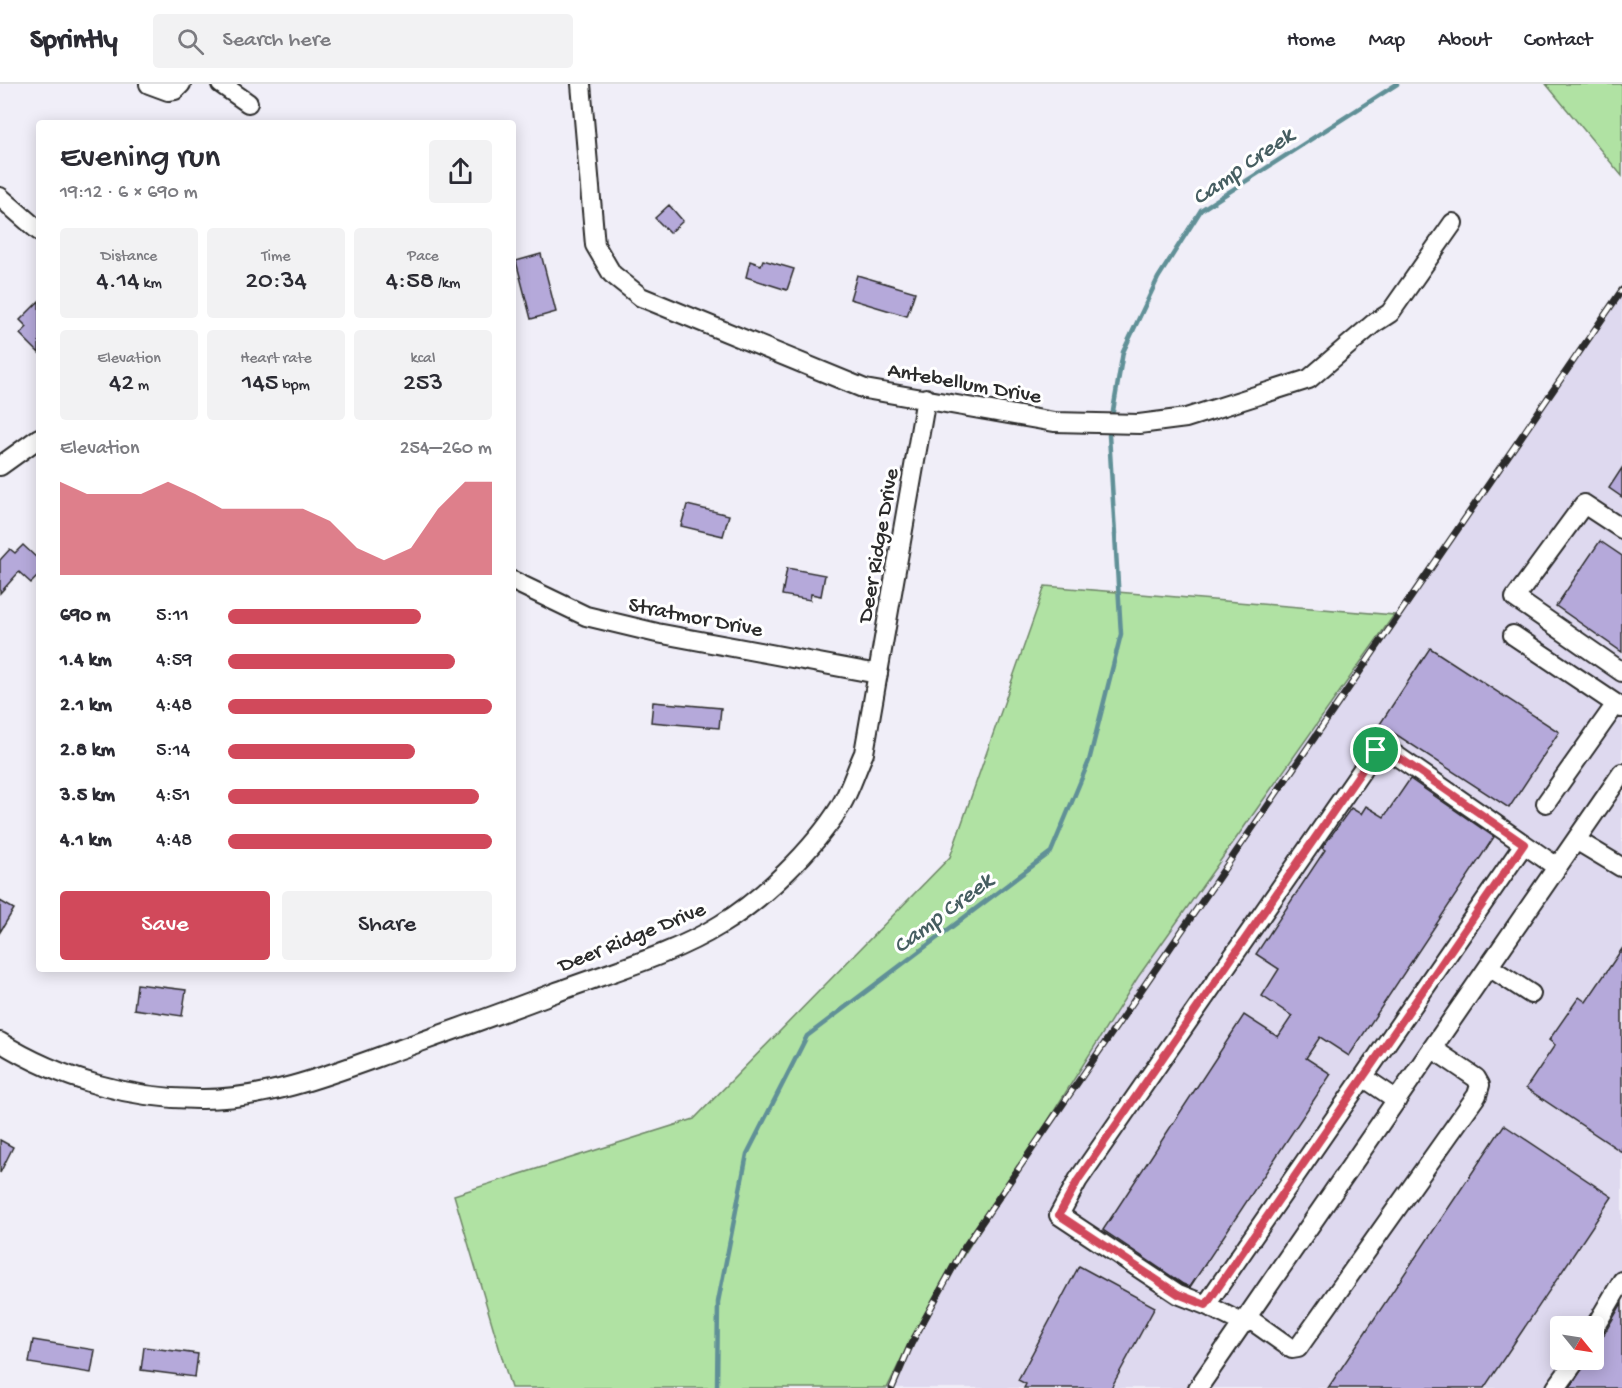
<!DOCTYPE html>
<meta charset="utf-8">
<style>
:root{--surface:#fff;--page:#f2f2f3;--text:#2b2b33;--muted:#7c7c81;--line:#e1e1e2;--accent:#d1495b}
body{margin:0;font-family:"Gochi Hand",sans-serif;background:var(--page);color:var(--text);height:100vh;display:flex;flex-direction:column;font-size:22px;white-space:nowrap}
*{box-sizing:border-box;margin:0}
p{font-size:20px;color:var(--muted)}
.icon{flex:none;width:33px;height:33px;fill:none;stroke:currentColor;stroke-width:2;stroke-linecap:round;stroke-linejoin:round}
.map{position:relative;flex:1;overflow:hidden}
.side{position:absolute;left:36px;top:36px;width:480px;height:852px;display:flex;flex-direction:column;background:var(--surface);border-radius:6px;box-shadow:0 3px 15px #0003}
.side>*{flex:none}
.needle{width:39px;rotate:120deg}
.controls{position:absolute;left:1550px;top:1232px;display:grid;gap:12px}
.controls a{display:grid;place-items:center;width:54px;height:54px;border-radius:6px;background:var(--surface);box-shadow:0 3px 15px #0003;font-size:30px}
.pin{position:absolute;display:grid;place-items:center;width:51px;height:51px;color:#fff;margin:-26px;border:3px solid #fff;border-radius:50%;box-shadow:0 2px 6px #0007}
.round{display:grid;place-items:center;flex:none;width:63px;height:63px;border-radius:6px;background:var(--page)}
.overview{display:flex;align-items:center;justify-content:space-between;height:102px;padding:0 24px}
h1{font-size:33px;font-weight:600;line-height:45px}
.figures{display:grid;grid-template-columns:repeat(3,1fr);gap:9px;height:102px;padding:6px 24px}
.figures div{display:grid;align-content:center;border-radius:6px;background:var(--page);text-align:center}
.figures b{font-size:26px;font-weight:600}
.figures small{font-size:16px;font-weight:400}
.figures p{font-size:16px}
.chart{height:168px;padding:12px 24px}
.chart p{display:flex;justify-content:space-between}
.chart svg{width:100%;height:108px;margin-top:6px;fill:var(--accent);opacity:.7}
.button{display:flex;gap:12px;margin-top:auto;padding:12px 24px}
.button a{flex:1;height:69px;border-radius:6px;background:var(--accent);color:#fff;font-size:24px;font-weight:600;line-height:69px;text-align:center}
.button a+a{background:var(--page);color:var(--text)}
ul{padding:0 24px;list-style:none;font-size:20px}
li{display:grid;grid-template-columns:96px 72px 1fr;align-items:center;height:45px}
li i{height:15px;border-radius:8px;background:var(--accent)}
header{display:flex;align-items:center;gap:36px;box-sizing:border-box;height:84px;padding:0 30px;background:var(--surface);border-bottom:2px solid var(--line)}
header strong{font-size:28px}
nav{display:flex;gap:33px;margin-inline-start:auto;font-size:21px}
.search{width:420px;height:54px;background:var(--page);display:flex;align-items:center;gap:15px;box-sizing:border-box;padding:0 21px;border-radius:6px;color:var(--muted);font-size:22px}
.map>svg:first-child{display:block}
.built{fill:#ded9ef;fill-rule:evenodd}
.green{fill:#b0e2a3;stroke:#6e8667;stroke-width:1.5}
.lines{fill:none;stroke-linecap:round;stroke-linejoin:round}
.stream{stroke:#609097;stroke-width:4.5}
.building{fill:#b5a9da;stroke:#2b2b2b;stroke-width:1.5}
.minor-casing{stroke:#2b2b2b;stroke-width:22}
.minor{stroke:#fff;stroke-width:18}
.rail-casing{stroke:#2b2b2b;stroke-width:7}
.rail{stroke:#fff;stroke-width:4.5;stroke-dasharray:14;stroke-linecap:butt}
.route-casing{stroke:#fff;stroke-width:12}
.route{stroke:#d1495b;stroke-width:8}
.labels{text-anchor:middle;stroke-width:6;stroke-linejoin:round;paint-order:stroke}
.street-label{font-size:22px;fill:#2b2b2b;stroke:#fff}
.water-label{font-size:24px;font-style:italic;fill:#465e61;stroke:#fff}
</style>
<header>
<strong>Sprintly</strong>
<div class="search"><svg class="icon" aria-label="search" viewBox="0 0 24 24"><circle cx="10" cy="10" r="6"/><path d="M15 15l6 6"/></svg>Search here</div>
<nav><a>Home</a><a>Map</a><a>About</a><a>Contact</a></nav>
</header>
<div class="map">
<svg width="1622" height="1304" viewBox="0 0 1622 1304">
<rect width="100%" height="100%" fill="#f0eef8"/>
<filter id="ink" filterUnits="userSpaceOnUse"><feTurbulence type="fractalNoise" baseFrequency=".0167" numOctaves="2"/><feDisplacementMap in="SourceGraphic" scale="12" xChannelSelector="R" yChannelSelector="G"/><feConvolveMatrix kernelMatrix="1 2 1 2 8 2 1 2 1" color-interpolation-filters="sRGB"/></filter>
<g filter="url(#ink)">
<path class="built" d="M1622,209V1304H887L910,1257L1138,893ZM1560,1242H1593V1275H1560Z"/>
<path class="green" d="M1546,0H1622V92Z
M1045,502L1394,531L1138,893L910,1257L887,1304H511L454,1111L694,1035L950,773Z"/>
<g class="lines">
<path class="stream" d="M1113,327L1123,268L1158,194L1201,126L1397,0
M717,1304L718,1218L747,1070L807,952L1051,768L1089,677L1121,550L1109,351"/>
</g>
<path class="building" d="M669,121L683,137L670,149L655,134Z
M541,170L556,228L531,235L516,177Z
M763,176L794,185L787,206L746,193L750,177L761,181Z
M857,191L915,208L907,232L850,215Z
M39,217V269L20,250L27,243L20,236Z
M1622,384V413L1609,404Z
M687,421L729,431L723,452L681,442Z
M1600,457L1622,472V568L1556,522Z
M23,461L39,476V491L31,499L19,488L0,509V476L10,465L15,469Z
M787,484L825,491L821,512L811,510L810,516L782,511Z
M1430,564L1559,648L1509,724L1380,640Z
M653,618L721,624L719,644L651,638Z
M1410,695L1494,753L1349,972L1320,953L1306,974L1331,990L1190,1203L1183,1200L1103,1146L1244,931L1278,953L1292,932L1262,912L1279,885L1256,870L1325,766L1322,764L1351,724L1361,730L1366,722L1384,733Z
M0,817L14,825L0,848Z
M1622,865V1068L1526,1004L1555,961L1549,956L1579,913L1586,918Z
M137,900L186,906L182,932L134,925Z
M1504,1041L1612,1113L1484,1304H1328Z
M0,1056L13,1063L0,1089Z
M1079,1182L1155,1223L1111,1304H1024L1026,1300L1018,1296Z
M1622,1219V1304H1570L1588,1275H1593V1257L1603,1252Z
M33,1256L95,1266L91,1289L29,1279Z
M144,1263L198,1270L195,1293L141,1286Z"/>
<g class="lines">
<g class="minor-casing">
<path id="minor" d="M149,0L168,7L175,6L181,0
M221,0L248,19
M581,0L595,161L612,190L641,213L865,305L1054,338L1139,340L1186,334L1309,295L1373,240L1390,229L1453,139
M0,113L39,147
M0,382L39,354
M1622,445L1584,420L1515,514L1622,588
M513,497L586,532L657,549L878,590
M1513,551L1622,624
M1546,719L1616,620
M1576,756L1621,783
M1489,883L1531,910
M0,958C59,995 134,1016 203,1015C269,1015 334,989 395,967C448,948 502,929 554,909C609,888 670,872 720,841C762,816 814,765 840,723C850,707 856,686 864,669L926,314
M1363,993L1397,1016
M1206,1221L1524,760
M1248,1234L1292,1265L1298,1264L1477,1011L1480,1001L1476,994L1433,965
M1244,1240L1206,1221L1178,1210L1059,1131L1078,1096L1376,666L1391,668L1557,783
M1593,1246L1622,1197
M1198,1304L1622,689
M1556,1304L1577,1275"/>
</g>
<use href="#minor" class="minor"/>
<g class="rail-casing">
<path id="rail" d="M892,1304L911,1260L962,1167L1622,206"/>
</g>
<use href="#rail" class="rail"/>
</g>
</g>
<g class="lines" filter="url(#ink)">
<g class="route-casing">
<path id="route" d="M1376,666L1391,668L1524,760L1206,1221L1178,1210L1059,1131L1078,1096Z"/>
</g>
<use href="#route" class="route"/>
</g>
<g class="labels">
<g class="street-label">
<text transform="translate(965 297) rotate(10)" y="8">Antebellum Drive</text>
<text transform="translate(876 461) rotate(-80)" y="8">Deer Ridge Drive</text>
<text transform="translate(696 531) rotate(11)" y="8">Stratmor Drive</text>
<text transform="translate(631 851) rotate(-22)" y="8">Deer Ridge Drive</text>
</g>
<g class="water-label">
<text transform="translate(1242 81) rotate(-35)" y="8">Camp Creek</text>
<text transform="translate(942 828) rotate(-37)" y="8">Camp Creek</text>
</g>
</g>
</svg>
<div class="controls">
<a><svg class="needle" viewBox="-14 -14 28 28"><path d="M0-13l5 13h-10z" fill="#e53935"/><path d="M0 13l5-13h-10z" fill="#7c7c81"/></svg></a>
</div>
<div class="pin" style="left:1376px;top:666px;background:#1e9e55"><svg class="icon" aria-label="arrive" viewBox="0 0 24 24"><path d="M6 21V4h12l-3 4 3 4H6"/></svg></div>
<section class="side">
<div class="overview"><div><h1>Evening run</h1><p>19:12 · 6 × 690 m</p></div><a class="round"><svg class="icon" aria-label="share" viewBox="0 0 24 24"><path d="M12 15V3M7 8l5-5 5 5M5 13v7h14v-7"/></svg></a></div>
<div class="figures">
<div><p>Distance</p><b>4.14<small> km</small></b></div>
<div><p>Time</p><b>20:34</b></div>
<div><p>Pace</p><b>4:58<small> /km</small></b></div>
</div>
<div class="figures">
<div><p>Elevation</p><b>42<small> m</small></b></div>
<div><p>Heart rate</p><b>145<small> bpm</small></b></div>
<div><p>kcal</p><b>253</b></div>
</div>
<div class="chart"><p><span>Elevation</span>254–260 m</p>
<svg viewBox="0 0 160 44" preserveAspectRatio="none"><path d="M0 44V6L10 11L20 11L30 11L40 6L50 11L60 17L70 17L80 17L90 17L100 22L110 33L120 38L130 33L140 17L150 6L160 6V44z"/></svg>
</div>
<ul>
<li><b>690 m</b>5:11<i style="width:73%"></i></li>
<li><b>1.4 km</b>4:59<i style="width:86%"></i></li>
<li><b>2.1 km</b>4:48<i style="width:100%"></i></li>
<li><b>2.8 km</b>5:14<i style="width:71%"></i></li>
<li><b>3.5 km</b>4:51<i style="width:95%"></i></li>
<li><b>4.1 km</b>4:48<i style="width:100%"></i></li>
</ul>
<div class="button"><a>Save</a><a>Share</a></div>
</section>
</div>
